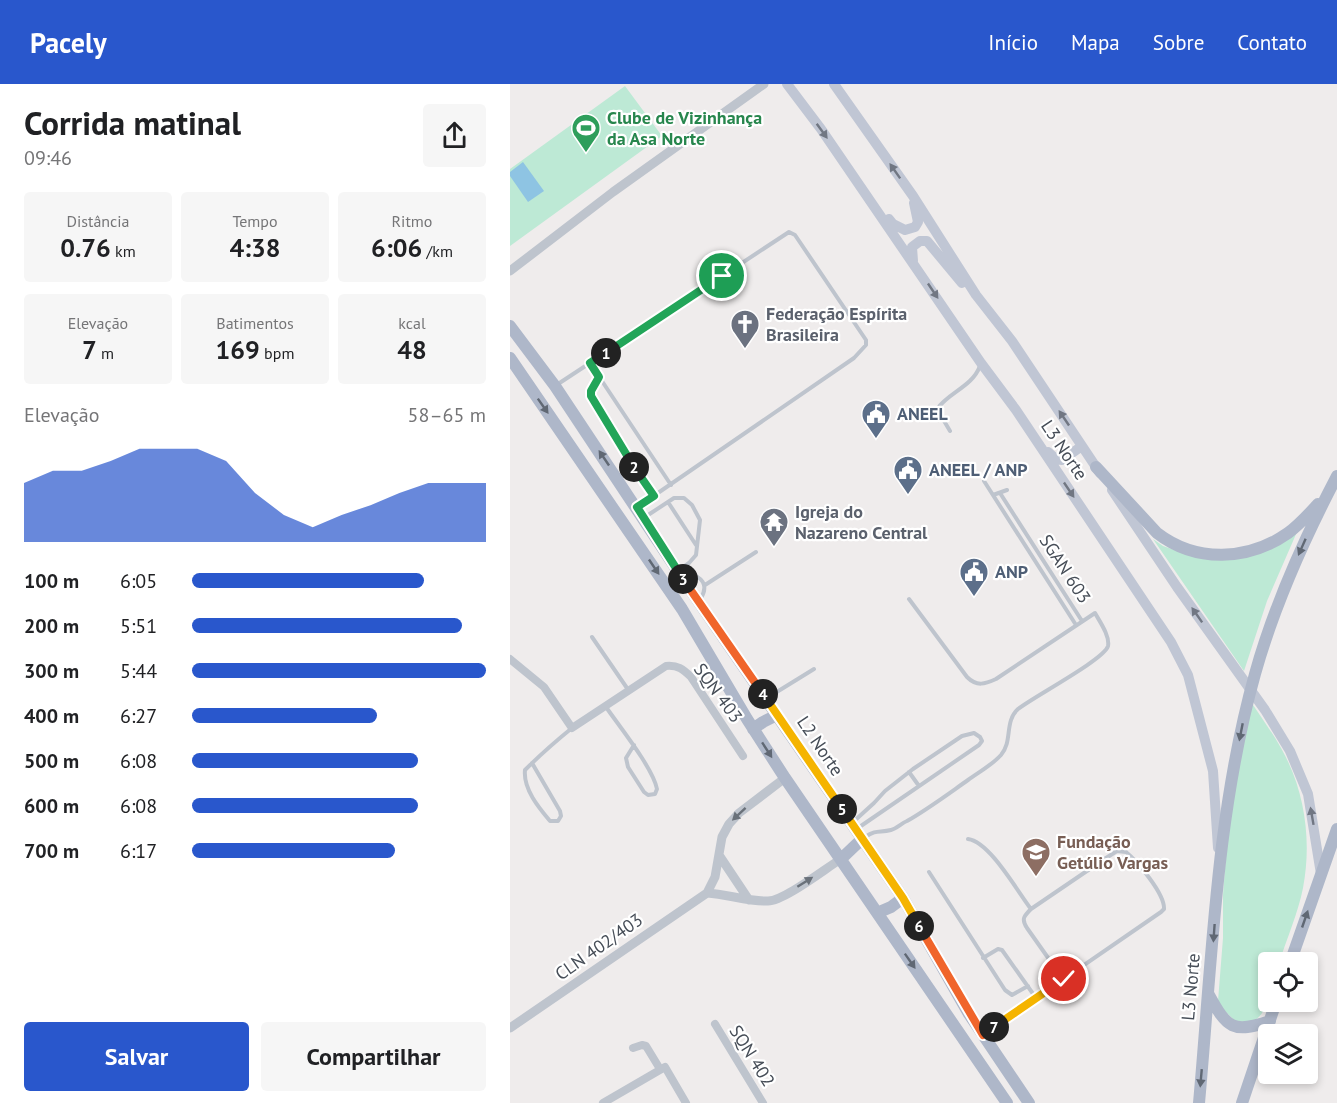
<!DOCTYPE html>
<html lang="pt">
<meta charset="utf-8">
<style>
:root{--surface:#fff;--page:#f6f6f6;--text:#202124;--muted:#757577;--accent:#2957cc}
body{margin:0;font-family:"PT Sans",sans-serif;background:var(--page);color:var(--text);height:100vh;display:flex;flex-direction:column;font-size:22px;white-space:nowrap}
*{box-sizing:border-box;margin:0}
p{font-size:20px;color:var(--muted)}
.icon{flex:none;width:33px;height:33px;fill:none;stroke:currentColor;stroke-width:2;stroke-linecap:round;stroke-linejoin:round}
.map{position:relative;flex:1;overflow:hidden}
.side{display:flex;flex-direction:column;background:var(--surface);width:510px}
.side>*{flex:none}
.controls{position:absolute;left:748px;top:868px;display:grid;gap:12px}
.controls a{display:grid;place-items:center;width:60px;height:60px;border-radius:6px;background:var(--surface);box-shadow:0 3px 9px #0003;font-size:30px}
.pin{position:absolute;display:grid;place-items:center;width:51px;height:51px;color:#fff;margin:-26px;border:3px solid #fff;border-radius:50%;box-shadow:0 2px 6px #0007}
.km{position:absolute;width:30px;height:30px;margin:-15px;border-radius:50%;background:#222;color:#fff;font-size:16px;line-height:30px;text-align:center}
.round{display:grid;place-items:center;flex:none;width:63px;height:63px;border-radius:6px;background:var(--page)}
.summary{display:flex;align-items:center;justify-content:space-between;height:102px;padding:0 24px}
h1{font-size:33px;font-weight:700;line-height:45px}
.figures{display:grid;grid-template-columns:repeat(3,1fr);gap:9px;height:102px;padding:6px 24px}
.figures div{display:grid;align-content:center;border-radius:6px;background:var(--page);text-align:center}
.figures b{font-size:26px;font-weight:700}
.figures small{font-size:16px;font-weight:400}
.figures p{font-size:16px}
.chart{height:168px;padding:12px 24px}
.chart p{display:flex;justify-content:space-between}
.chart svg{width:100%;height:108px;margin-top:6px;fill:var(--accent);opacity:.7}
.button{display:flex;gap:12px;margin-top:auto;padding:12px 24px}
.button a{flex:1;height:69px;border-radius:6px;background:var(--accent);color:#fff;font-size:24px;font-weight:700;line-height:69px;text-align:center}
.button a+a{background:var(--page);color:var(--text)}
ul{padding:0 24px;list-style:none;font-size:20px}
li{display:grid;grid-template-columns:96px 72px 1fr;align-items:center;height:45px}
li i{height:15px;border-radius:8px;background:var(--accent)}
header{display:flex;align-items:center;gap:36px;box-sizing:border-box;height:84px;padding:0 30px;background:var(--accent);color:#fff}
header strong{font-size:28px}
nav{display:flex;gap:33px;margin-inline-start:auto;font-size:21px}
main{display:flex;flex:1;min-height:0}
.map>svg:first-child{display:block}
.green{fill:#bde9d5}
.water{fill:#8ec4e3}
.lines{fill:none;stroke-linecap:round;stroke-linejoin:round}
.service{stroke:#bec4cd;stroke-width:4}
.minor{stroke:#bec4cd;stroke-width:8}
.tertiary{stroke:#bec4cd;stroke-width:9}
.secondary{stroke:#c0c6d4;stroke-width:10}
.primary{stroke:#aeb7c9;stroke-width:12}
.oneway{fill:#717783}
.oneway2{fill:#606874}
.oneway3{fill:#6a717a}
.split-1-casing{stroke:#fff;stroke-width:12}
.split-2-casing{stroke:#fff;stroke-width:12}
.split-3-casing{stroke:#fff;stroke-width:12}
.split-4-casing{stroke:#fff;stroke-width:12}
.split-5-casing{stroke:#fff;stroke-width:12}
.split-6-casing{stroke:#fff;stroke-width:12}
.split-7-casing{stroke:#fff;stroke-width:12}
.split-8-casing{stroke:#fff;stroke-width:12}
.split-1{stroke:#22a559;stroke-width:8}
.split-2{stroke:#22a559;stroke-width:8}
.split-3{stroke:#22a559;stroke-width:8}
.split-4{stroke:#f0652b;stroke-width:8}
.split-5{stroke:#f5b400;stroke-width:8}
.split-6{stroke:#f5b400;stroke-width:8}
.split-7{stroke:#f0652b;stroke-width:8}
.split-8{stroke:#f5b400;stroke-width:8}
.labels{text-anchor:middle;stroke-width:4.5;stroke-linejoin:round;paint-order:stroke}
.leisure-label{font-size:18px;font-weight:bold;fill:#27864d;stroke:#fff;text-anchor:start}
.worship-label{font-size:18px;font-weight:bold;fill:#5b616d;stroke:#fff;text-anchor:start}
.service-label{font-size:18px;font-weight:bold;fill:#4e5e75;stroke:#fff;text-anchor:start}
.street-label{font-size:18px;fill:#464d57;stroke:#fff}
.education-label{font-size:18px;font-weight:bold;fill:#785e54;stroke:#fff;text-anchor:start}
</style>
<header>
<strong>Pacely</strong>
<nav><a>Início</a><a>Mapa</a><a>Sobre</a><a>Contato</a></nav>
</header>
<main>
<section class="side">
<div class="summary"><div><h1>Corrida matinal</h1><p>09:46</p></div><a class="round"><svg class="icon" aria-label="share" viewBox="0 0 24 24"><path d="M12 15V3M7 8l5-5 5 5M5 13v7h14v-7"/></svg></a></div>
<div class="figures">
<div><p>Distância</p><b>0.76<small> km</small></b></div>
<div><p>Tempo</p><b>4:38</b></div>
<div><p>Ritmo</p><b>6:06<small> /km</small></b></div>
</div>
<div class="figures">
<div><p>Elevação</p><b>7<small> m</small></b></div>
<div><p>Batimentos</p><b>169<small> bpm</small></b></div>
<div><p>kcal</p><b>48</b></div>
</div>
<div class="chart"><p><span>Elevação</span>58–65 m</p>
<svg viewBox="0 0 160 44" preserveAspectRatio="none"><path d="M0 44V20L10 15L20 15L30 11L40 6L50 6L60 6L70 11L80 24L90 33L100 38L110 33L120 29L130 24L140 20L150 20L160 20V44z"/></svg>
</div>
<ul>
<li><b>100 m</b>6:05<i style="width:79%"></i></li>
<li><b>200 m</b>5:51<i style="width:92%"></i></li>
<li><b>300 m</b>5:44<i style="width:100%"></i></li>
<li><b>400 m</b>6:27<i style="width:63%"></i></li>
<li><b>500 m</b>6:08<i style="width:77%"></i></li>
<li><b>600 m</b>6:08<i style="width:77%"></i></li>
<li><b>700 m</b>6:17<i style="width:69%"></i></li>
</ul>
<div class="button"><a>Salvar</a><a>Compartilhar</a></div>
</section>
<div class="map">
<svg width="827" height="1019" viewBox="0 0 827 1019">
<rect width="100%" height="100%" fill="#efecec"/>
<path class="green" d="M115,2L152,52L0,162V85Z
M790,441L757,517L734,587L643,455L653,462L676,470L717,475Z
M741,618C751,633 762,648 771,664C795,706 802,757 793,804C788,829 777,854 769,879H759C759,904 763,942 727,939L709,921L708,917L713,854V811L718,744Z"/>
<path class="water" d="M13,78L34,107L18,118L0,92V88Z"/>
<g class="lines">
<path class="service" d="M80,279L161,401
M89,293L81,307L83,317L144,412
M48,300L279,148L285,151L356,256V261L344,274L129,422
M440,347L427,325C439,308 462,303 470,282
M474,397L566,541
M490,409L572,537
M483,411L497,406
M158,418L186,461
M135,433L164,414H174L182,421L190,436L186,471L179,479L169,486
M176,493L184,491C195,496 197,504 191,514
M195,501L246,468
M82,553L119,607
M257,614L304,585
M96,623C109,642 143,684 147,705L145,710L138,711L134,708L118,683L116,674L124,661
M22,679L50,727L51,732L48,737H40C29,724 13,705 15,686C30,671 46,657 62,644
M399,688L409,702
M342,739L364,719L375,707L403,685L452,652L464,649L470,653L472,657L469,661L348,744
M355,753C367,745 369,749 381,746C386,745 392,739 397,737C418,725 438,710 458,696C469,688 482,681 491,671C503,657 494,638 508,625C523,613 595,575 598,562C600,552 590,538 585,529L486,595C475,600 467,603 457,593L399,515
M458,755C480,758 507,807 521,825
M419,788L495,906L502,911L518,902
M473,874L488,865L492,866L526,914
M474,950L651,828L654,825C655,810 627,777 616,768L607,767L596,774L521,825C514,832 511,835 517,844L553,895"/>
<path class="minor" d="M0,575L34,603L62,644L156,582C168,581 173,585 181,593L233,672
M205,940L253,1019
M123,964L132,961L136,962L150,985
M93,1019L155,983L176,1019"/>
<path class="tertiary" d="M0,187L103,108L254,0
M209,771L239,816
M197,809C217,810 239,818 258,817C274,817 316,784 331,775
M0,944L197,809L205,793L212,753L219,740L229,729L275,694"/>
<path class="secondary" d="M277,0L311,45L471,279L506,326L661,558L678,591L703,687L708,764
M324,0L403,112L466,211L502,257L590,389
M379,135L383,140L395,146L405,143L408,138L404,119
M403,177L402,163L410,157H417L452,199
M538,368L546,375L552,376L572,362
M602,406L667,503L755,626L780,667L798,710L811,790"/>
<path class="primary" d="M0,242L45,302L175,498L393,814L459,930L519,1019
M0,274L172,525L237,635L275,694L497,1019
M586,383L647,449C686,479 738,477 778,449C789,441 799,430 808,420
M243,645L253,638L267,631
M331,775L352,755
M367,829L381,823L393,814
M780,879L827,745
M699,911C717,944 723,950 760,937
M689,1019C702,876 706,729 745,590C764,522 794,455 827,392
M732,1019L766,918"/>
</g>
<defs><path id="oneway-solid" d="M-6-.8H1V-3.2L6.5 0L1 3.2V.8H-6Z" transform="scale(1.5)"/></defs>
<g class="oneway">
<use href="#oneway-solid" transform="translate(312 47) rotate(54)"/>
<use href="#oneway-solid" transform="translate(385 87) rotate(-125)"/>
<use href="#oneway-solid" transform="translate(423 207) rotate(56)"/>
<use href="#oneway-solid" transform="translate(554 334) rotate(-124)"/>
<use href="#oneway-solid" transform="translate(559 406) rotate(56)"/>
<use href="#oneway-solid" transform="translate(687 531) rotate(-125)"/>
<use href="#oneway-solid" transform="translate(802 732) rotate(-100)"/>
</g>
<g class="oneway2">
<use href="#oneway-solid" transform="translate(33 322) rotate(55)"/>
<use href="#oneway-solid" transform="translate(94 374) rotate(-124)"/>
<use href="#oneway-solid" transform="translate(792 463) rotate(114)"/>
<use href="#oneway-solid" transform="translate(144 483) rotate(56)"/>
<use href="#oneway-solid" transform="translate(731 648) rotate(101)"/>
<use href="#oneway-solid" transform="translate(257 666) rotate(57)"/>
<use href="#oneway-solid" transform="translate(795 835) rotate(-71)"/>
<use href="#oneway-solid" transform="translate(704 849) rotate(94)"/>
<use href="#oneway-solid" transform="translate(400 877) rotate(55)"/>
<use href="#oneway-solid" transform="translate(691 994) rotate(95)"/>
</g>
<g class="oneway3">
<use href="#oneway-solid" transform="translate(229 730) rotate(137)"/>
<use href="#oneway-solid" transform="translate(295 798) rotate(-32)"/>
</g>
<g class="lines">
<g class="split-1-casing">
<path id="split-1" d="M96,269L212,192"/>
</g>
<g class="split-2-casing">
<path id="split-2" d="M96,269L80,279L89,293L81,307V312L124,383"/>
</g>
<g class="split-3-casing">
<path id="split-3" d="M124,383L144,412L127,423L173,495"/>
</g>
<g class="split-4-casing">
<path id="split-4" d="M173,495L253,610"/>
</g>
<g class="split-5-casing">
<path id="split-5" d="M253,610L332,725"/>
</g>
<g class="split-6-casing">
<path id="split-6" d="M332,725L393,814L409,842"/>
</g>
<g class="split-7-casing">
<path id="split-7" d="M409,842L473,951L484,943"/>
</g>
<g class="split-8-casing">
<path id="split-8" d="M484,943L554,895"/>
</g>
<use href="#split-1" class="split-1"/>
<use href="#split-2" class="split-2"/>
<use href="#split-3" class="split-3"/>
<use href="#split-4" class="split-4"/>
<use href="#split-5" class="split-5"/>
<use href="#split-6" class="split-6"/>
<use href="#split-7" class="split-7"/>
<use href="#split-8" class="split-8"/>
</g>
<defs>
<g id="stadium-pin" transform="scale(1.5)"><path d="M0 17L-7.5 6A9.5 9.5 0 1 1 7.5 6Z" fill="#2e9e5b" stroke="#fff"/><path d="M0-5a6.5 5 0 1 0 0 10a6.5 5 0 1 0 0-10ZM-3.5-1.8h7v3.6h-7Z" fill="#fff"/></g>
<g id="church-pin" transform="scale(1.5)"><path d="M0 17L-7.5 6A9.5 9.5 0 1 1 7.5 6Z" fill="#6b7280" stroke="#fff"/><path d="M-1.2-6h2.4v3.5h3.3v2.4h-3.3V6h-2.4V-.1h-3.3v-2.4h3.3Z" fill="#fff"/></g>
<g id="civic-pin" transform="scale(1.5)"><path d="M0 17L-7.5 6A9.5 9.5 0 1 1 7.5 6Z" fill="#5c6f8a" stroke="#fff"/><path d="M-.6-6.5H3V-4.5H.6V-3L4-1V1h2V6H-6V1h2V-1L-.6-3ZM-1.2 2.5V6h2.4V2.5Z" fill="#fff"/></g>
<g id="temple-pin" transform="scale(1.5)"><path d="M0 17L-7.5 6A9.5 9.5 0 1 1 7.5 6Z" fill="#6b7280" stroke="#fff"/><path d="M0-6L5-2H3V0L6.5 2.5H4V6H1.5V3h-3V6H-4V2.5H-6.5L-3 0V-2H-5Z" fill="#fff"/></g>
<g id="university-pin" transform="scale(1.5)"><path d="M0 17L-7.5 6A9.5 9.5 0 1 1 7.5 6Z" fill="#8d6e63" stroke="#fff"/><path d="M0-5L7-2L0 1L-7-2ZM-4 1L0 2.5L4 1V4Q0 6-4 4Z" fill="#fff"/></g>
</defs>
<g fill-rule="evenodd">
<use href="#stadium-pin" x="76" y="44"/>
<use href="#church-pin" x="235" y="240"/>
<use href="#civic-pin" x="366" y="330"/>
<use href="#civic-pin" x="398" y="386"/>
<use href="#temple-pin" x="264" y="438"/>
<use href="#civic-pin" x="464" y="488"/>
<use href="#university-pin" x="526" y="768"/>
</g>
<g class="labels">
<g class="leisure-label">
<text x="97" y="40">Clube de Vizinhança<tspan x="97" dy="21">da Asa Norte</tspan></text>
</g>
<g class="worship-label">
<text x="256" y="236">Federação Espírita<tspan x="256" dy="21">Brasileira</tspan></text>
<text x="285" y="434">Igreja do<tspan x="285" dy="21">Nazareno Central</tspan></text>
</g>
<g class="service-label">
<text x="387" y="336">ANEEL</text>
<text x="419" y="392">ANEEL / ANP</text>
<text x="485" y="494">ANP</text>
</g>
<g class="street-label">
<text transform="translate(554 366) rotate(56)" y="6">L3 Norte</text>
<text transform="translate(555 485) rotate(57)" y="6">SGAN 603</text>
<text transform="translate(208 609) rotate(54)" y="6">SQN 403</text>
<text transform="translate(310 662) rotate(56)" y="6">L2 Norte</text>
<text transform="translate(89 863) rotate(-35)" y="6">CLN 402/403</text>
<text transform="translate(681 903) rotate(-85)" y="6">L3 Norte</text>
<text transform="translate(242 972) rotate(58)" y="6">SQN 402</text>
</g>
<g class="education-label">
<text x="547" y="764">Fundação<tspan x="547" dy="21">Getúlio Vargas</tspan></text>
</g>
</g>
</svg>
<div class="controls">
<a><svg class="icon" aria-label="locate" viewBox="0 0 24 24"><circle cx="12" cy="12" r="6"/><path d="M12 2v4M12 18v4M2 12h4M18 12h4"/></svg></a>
<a><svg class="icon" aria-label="layers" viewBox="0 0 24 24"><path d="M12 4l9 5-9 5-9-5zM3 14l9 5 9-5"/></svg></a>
</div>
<div class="pin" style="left:212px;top:192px;background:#1e9e55"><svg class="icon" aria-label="arrive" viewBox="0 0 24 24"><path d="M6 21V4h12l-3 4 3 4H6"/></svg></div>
<div class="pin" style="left:554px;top:895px;background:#d93025"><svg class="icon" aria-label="check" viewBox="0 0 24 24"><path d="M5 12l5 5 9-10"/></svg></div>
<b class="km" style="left:96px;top:269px">1</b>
<b class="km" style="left:124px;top:383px">2</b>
<b class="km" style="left:173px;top:495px">3</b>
<b class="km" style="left:253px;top:610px">4</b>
<b class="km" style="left:332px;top:725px">5</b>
<b class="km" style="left:409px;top:842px">6</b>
<b class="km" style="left:484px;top:943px">7</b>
</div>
</main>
